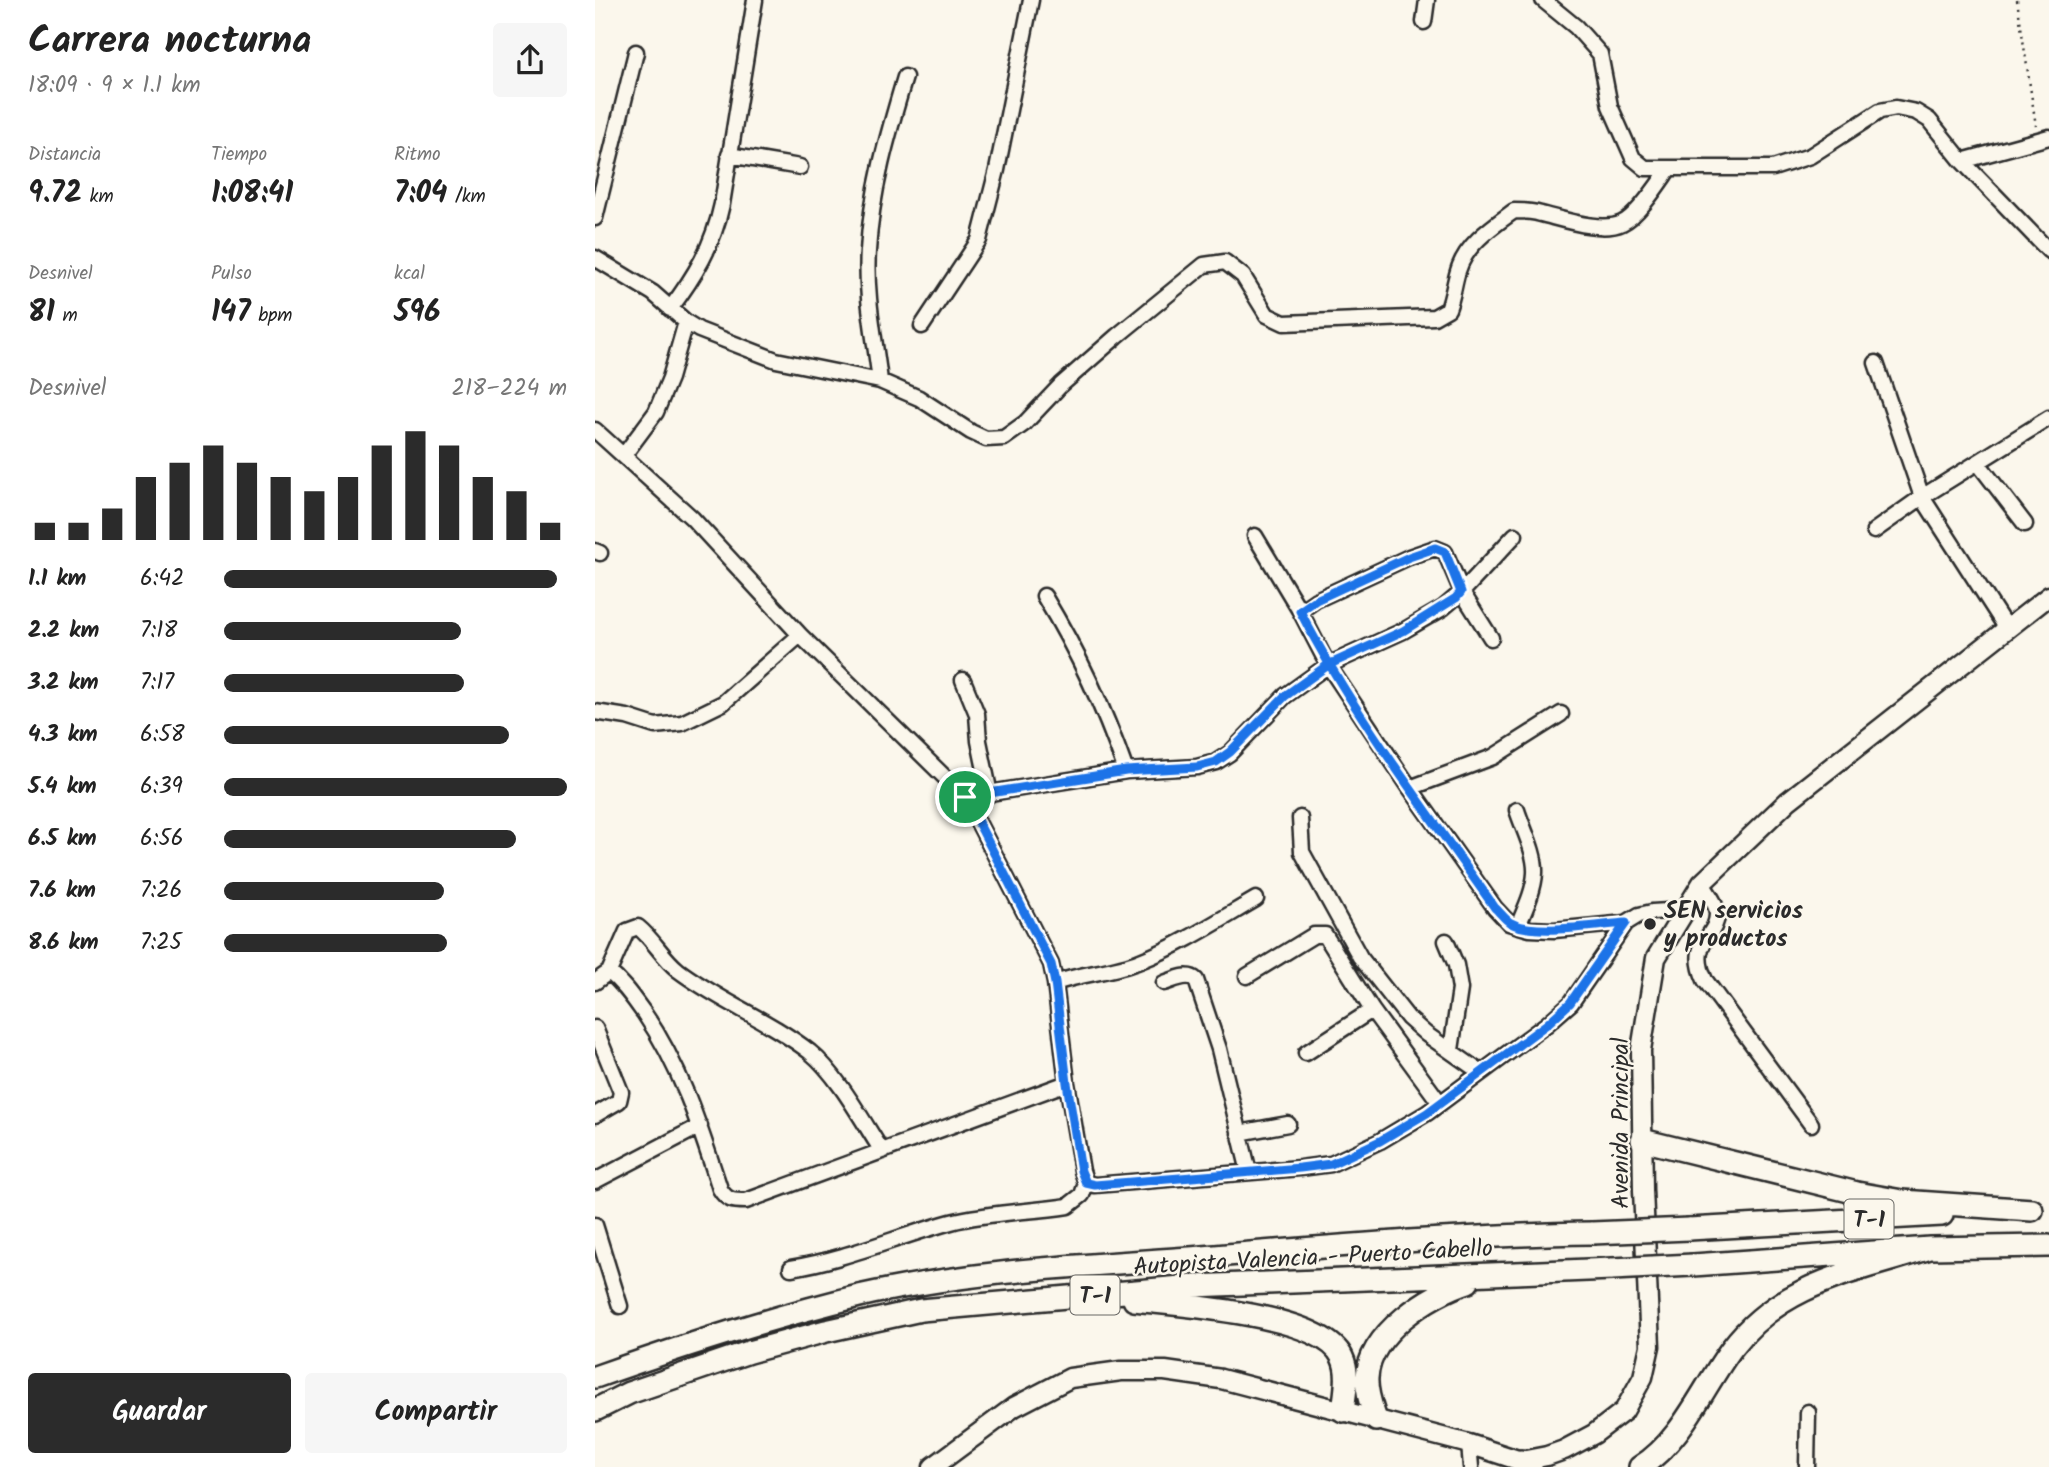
<!DOCTYPE html>
<html lang="es">
<meta charset="utf-8">
<style>
:root{--surface:#fff;--page:#f6f6f6;--text:#222;--muted:#767676;--accent:#2b2b2b}
body{margin:0;font-family:Kalam,sans-serif;background:var(--page);color:var(--text);height:100vh;display:flex;flex-direction:column;font-size:26px;white-space:nowrap}
*{box-sizing:border-box;margin:0}
p{font-size:23px;color:var(--muted)}
.icon{flex:none;width:38px;height:38px;fill:none;stroke:currentColor;stroke-width:2;stroke-linecap:round;stroke-linejoin:round}
.map{position:relative;flex:1;overflow:hidden}
.side{display:flex;flex-direction:column;background:var(--surface);width:595px}
.side>*{flex:none}
.pin{position:absolute;display:grid;place-items:center;width:60px;height:60px;color:#fff;margin:-30px;border:4px solid #fff;border-radius:50%;box-shadow:0 2px 7px #0007}
.round{display:grid;place-items:center;flex:none;width:74px;height:74px;border-radius:7px;background:var(--page)}
.overview{display:flex;align-items:center;justify-content:space-between;height:119px;padding:0 28px}
h1{font-size:38px;font-weight:700;line-height:52px}
.figures{display:grid;grid-template-columns:repeat(3,1fr);gap:10px;height:119px;padding:7px 28px}
.figures div{display:grid;align-content:center}
.figures b{font-size:30px;font-weight:700}
.figures small{font-size:19px;font-weight:400}
.figures p{font-size:19px}
.chart{height:196px;padding:14px 28px}
.chart p{display:flex;justify-content:space-between}
.chart svg{width:100%;height:126px;margin-top:7px;stroke:var(--accent);stroke-width:6}
.primary-button{display:flex;gap:14px;margin-top:auto;padding:14px 28px}
.primary-button a{flex:1;height:80px;border-radius:7px;background:var(--accent);color:#fff;font-size:28px;font-weight:700;line-height:80px;text-align:center}
.primary-button a+a{background:var(--page);color:var(--text)}
ul{padding:0 28px;list-style:none;font-size:23px}
li{display:grid;grid-template-columns:112px 84px 1fr;align-items:center;height:52px}
li i{height:18px;border-radius:9px;background:var(--accent)}
main{display:flex;flex:1;min-height:0}
.map>svg:first-child{display:block}
.lines{fill:none;stroke-linecap:round;stroke-linejoin:round}
.minor-casing{stroke:#2b2b2b;stroke-width:19}
.major-casing{stroke:#2b2b2b;stroke-width:23}
.highway-casing{stroke:#2b2b2b;stroke-width:26}
.path{stroke:#2b2b2b;stroke-width:2.5;stroke-dasharray:2 5;stroke-linecap:butt}
.minor{stroke:#fbf7ec;stroke-width:14}
.major{stroke:#fbf7ec;stroke-width:18}
.highway{stroke:#fbf7ec;stroke-width:21}
.highway-bridge-casing{stroke:#2b2b2b;stroke-width:26;stroke-linecap:butt}
.highway-bridge{stroke:#fbf7ec;stroke-width:21}
.route-casing{stroke:#fff;stroke-width:14}
.route{stroke:#1a73e8;stroke-width:9}
.poi-dot{fill:#2b2b2b;stroke:#fbf7ec;stroke-width:2.5}
.labels{text-anchor:middle;stroke-width:5;stroke-linejoin:round;paint-order:stroke}
.shield{fill:#fbf7ec;stroke:#696865;stroke-width:2}
.shield-label{font-size:23px;font-weight:bold;fill:#2b2b2b}
.poi-label{font-size:24px;font-weight:bold;fill:#2b2b2b;stroke:#fbf7ec;text-anchor:start}
.street-label{font-size:24px;fill:#2b2b2b;stroke:#fbf7ec}
</style>
<main>
<section class="side">
<div class="overview"><div><h1>Carrera nocturna</h1><p>18:09 · 9 × 1.1 km</p></div><a class="round"><svg class="icon" aria-label="share" viewBox="0 0 24 24"><path d="M12 15V3M7 8l5-5 5 5M5 13v7h14v-7"/></svg></a></div>
<div class="figures">
<div><p>Distancia</p><b>9.72<small> km</small></b></div>
<div><p>Tiempo</p><b>1:08:41</b></div>
<div><p>Ritmo</p><b>7:04<small> /km</small></b></div>
</div>
<div class="figures">
<div><p>Desnivel</p><b>81<small> m</small></b></div>
<div><p>Pulso</p><b>147<small> bpm</small></b></div>
<div><p>kcal</p><b>596</b></div>
</div>
<div class="chart"><p><span>Desnivel</span>218–224 m</p>
<svg viewBox="0 0 160 44" preserveAspectRatio="none"><path d="M5 44V38M15 44V38M25 44V33M35 44V22M45 44V17M55 44V11M65 44V17M75 44V22M85 44V27M95 44V22M105 44V11M115 44V6M125 44V11M135 44V22M145 44V27M155 44V38"/></svg>
</div>
<ul>
<li><b>1.1 km</b>6:42<i style="width:97%"></i></li>
<li><b>2.2 km</b>7:18<i style="width:69%"></i></li>
<li><b>3.2 km</b>7:17<i style="width:70%"></i></li>
<li><b>4.3 km</b>6:58<i style="width:83%"></i></li>
<li><b>5.4 km</b>6:39<i style="width:100%"></i></li>
<li><b>6.5 km</b>6:56<i style="width:85%"></i></li>
<li><b>7.6 km</b>7:26<i style="width:64%"></i></li>
<li><b>8.6 km</b>7:25<i style="width:65%"></i></li>
</ul>
<div class="primary-button"><a>Guardar</a><a>Compartir</a></div>
</section>
<div class="map">
<svg width="1454" height="1467" viewBox="0 0 1454 1467">
<rect width="100%" height="100%" fill="#fbf7ec"/>
<filter id="ink" filterUnits="userSpaceOnUse"><feTurbulence type="fractalNoise" baseFrequency=".0143" numOctaves="2"/><feDisplacementMap in="SourceGraphic" scale="14" xChannelSelector="R" yChannelSelector="G"/><feConvolveMatrix kernelMatrix="1 2 1 2 8 2 1 2 1" color-interpolation-filters="sRGB"/></filter>
<g filter="url(#ink)">
<g class="lines">
<g class="minor-casing">
<path id="minor" d="M948,0L981,27L1005,54L1015,106L1038,158L1050,168H1178L1215,156L1285,111L1301,108L1321,112L1334,120L1367,161L1454,251
M829,22L832,0
M134,155L205,167
M1367,161L1454,137
M0,218L41,52
M0,258L58,293L91,322L104,330L181,360L285,381L324,398L376,432L391,439L409,438L430,423L466,385L522,336L609,265L630,262L648,276L672,315L689,323L839,317L853,309C858,296 859,284 863,271C871,244 897,227 919,211C928,211 937,211 946,214C967,219 1007,233 1027,223C1043,216 1064,183 1074,169
M75,309C100,276 118,246 127,204L160,0
M327,326L384,240L402,170L436,0
M285,381C280,339 270,294 273,251C276,192 293,134 310,77
M0,430L97,518L205,635L370,797L456,964L460,983L472,1083L487,1171L491,1183L500,1185L705,1168L736,1164L785,1141L832,1113L952,1024L976,1003L1031,923
M29,455L61,412L75,378L91,322
M1383,463L1430,524
M1279,531L1327,497L1281,363
M660,536L705,611L733,665L815,788L900,908L914,923L935,929L959,930L1031,923L1044,915L1057,912L1089,910
M0,551L5,553
M449,596C484,654 508,706 531,771
M1412,629L1327,497L1454,418
M896,638L867,592L920,535
M368,680L382,714L384,741L395,794
M0,712L32,717L60,726L87,723L128,703L205,635
M815,788L898,757L966,714
M370,797L531,771L602,767L621,762L635,753L690,696L733,665L808,631L848,608L867,592L850,552L840,548L814,557L721,600L705,611
M922,810C928,829 941,853 940,873C939,891 930,909 923,926
M705,818L707,852L765,957L813,1018L831,1034L885,1072
M1107,883C1112,892 1121,902 1122,913C1123,938 1092,941 1110,980L1216,1124
M851,941L861,965L865,989L856,1050
M14,972C28,983 38,998 49,1013C86,1067 105,1127 125,1189C132,1201 138,1201 151,1201L472,1083
M652,976L719,935H730L777,1010L845,1103
M0,982L14,972L32,931L43,927C59,940 67,957 83,970C124,1001 174,1020 215,1052C243,1075 267,1120 287,1151
M460,983C488,973 518,972 545,961C586,945 623,921 661,899
M569,983C579,980 593,972 601,980L624,1049L654,1172
M0,1028L26,1092L24,1101L0,1115
M711,1053L777,1010
M644,1133L693,1124
M0,1181L105,1126
M0,1225L25,1306
M196,1268C252,1259 301,1237 356,1222C394,1212 435,1212 473,1206L487,1195L491,1183
M874,1444L876,1467
M1212,1467L1213,1412"/>
</g>
<g class="major-casing">
<path id="major" d="M338,1467L419,1407L475,1378L526,1371H570L626,1379L874,1444L926,1461L952,1456L969,1450L999,1434L1029,1411L1048,1377L1055,1346L1048,1190L1046,1050L1061,958L1107,883L1193,801L1454,596"/>
</g>
<g class="highway-casing">
<path id="highway" d="M1047,1140L1262,1193L1307,1201L1437,1210
M1094,1229L1347,1215
M1098,1265L1335,1248L1454,1246
M539,1300C584,1305 726,1314 747,1357C755,1373 750,1393 748,1411
M0,1377C87,1346 174,1318 264,1296C372,1271 484,1266 595,1258C729,1247 863,1235 997,1233
M0,1410L34,1393L154,1352L231,1331L326,1310L598,1286L1017,1269
M781,1420C777,1407 771,1393 772,1378C774,1333 835,1294 873,1282
M926,1461L936,1467
M1045,1467C1087,1441 1108,1387 1137,1348C1187,1282 1262,1272 1335,1248"/>
</g>
<path class="path" d="M1422,0L1441,126"/>
<use href="#minor" class="minor"/>
<use href="#major" class="major"/>
<use href="#highway" class="highway"/>
<g class="highway-bridge-casing">
<path id="highway-bridge" d="M997,1233L1094,1229
M1017,1269L1098,1265"/>
</g>
<use href="#highway-bridge" class="highway-bridge"/>
</g>
</g>
<g class="lines" filter="url(#ink)">
<g class="route-casing">
<path id="route" d="M370,797L456,964L460,983L472,1083L486,1171L491,1183L500,1185L705,1168L736,1164L785,1141L832,1113L952,1024L975,1003L1031,923C1003,925 939,936 916,923C910,920 905,912 900,908C832,811 759,716 705,611L721,600L814,557L840,548L850,552L866,592L861,598L808,631L733,665L690,696L635,752L621,762L602,767L531,771L370,797"/>
</g>
<use href="#route" class="route"/>
</g>
<circle class="poi-dot" cx="1055" cy="924" r="7"/>
<g class="labels">
<g class="shield">
<rect x="1249.5" y="1199.5" width="49" height="39" rx="5"/>
<rect x="475.5" y="1275.5" width="49" height="39" rx="5"/>
</g>
<g class="shield-label">
<text x="1274" y="1227">T-1</text>
<text x="500" y="1303">T-1</text>
</g>
<g class="poi-label">
<text x="1069" y="918">SEN servicios<tspan x="1069" dy="28">y productos</tspan></text>
</g>
<g class="street-label">
<text transform="translate(1025 1123) rotate(-90)" y="8">Avenida Principal</text>
<text transform="translate(718 1257) rotate(-3)" y="8">Autopista Valencia - Puerto Cabello</text>
</g>
</g>
</svg>
<div class="pin" style="left:370px;top:797px;background:#1e9e55"><svg class="icon" aria-label="arrive" viewBox="0 0 24 24"><path d="M6 21V4h12l-3 4 3 4H6"/></svg></div>
</div>
</main>
